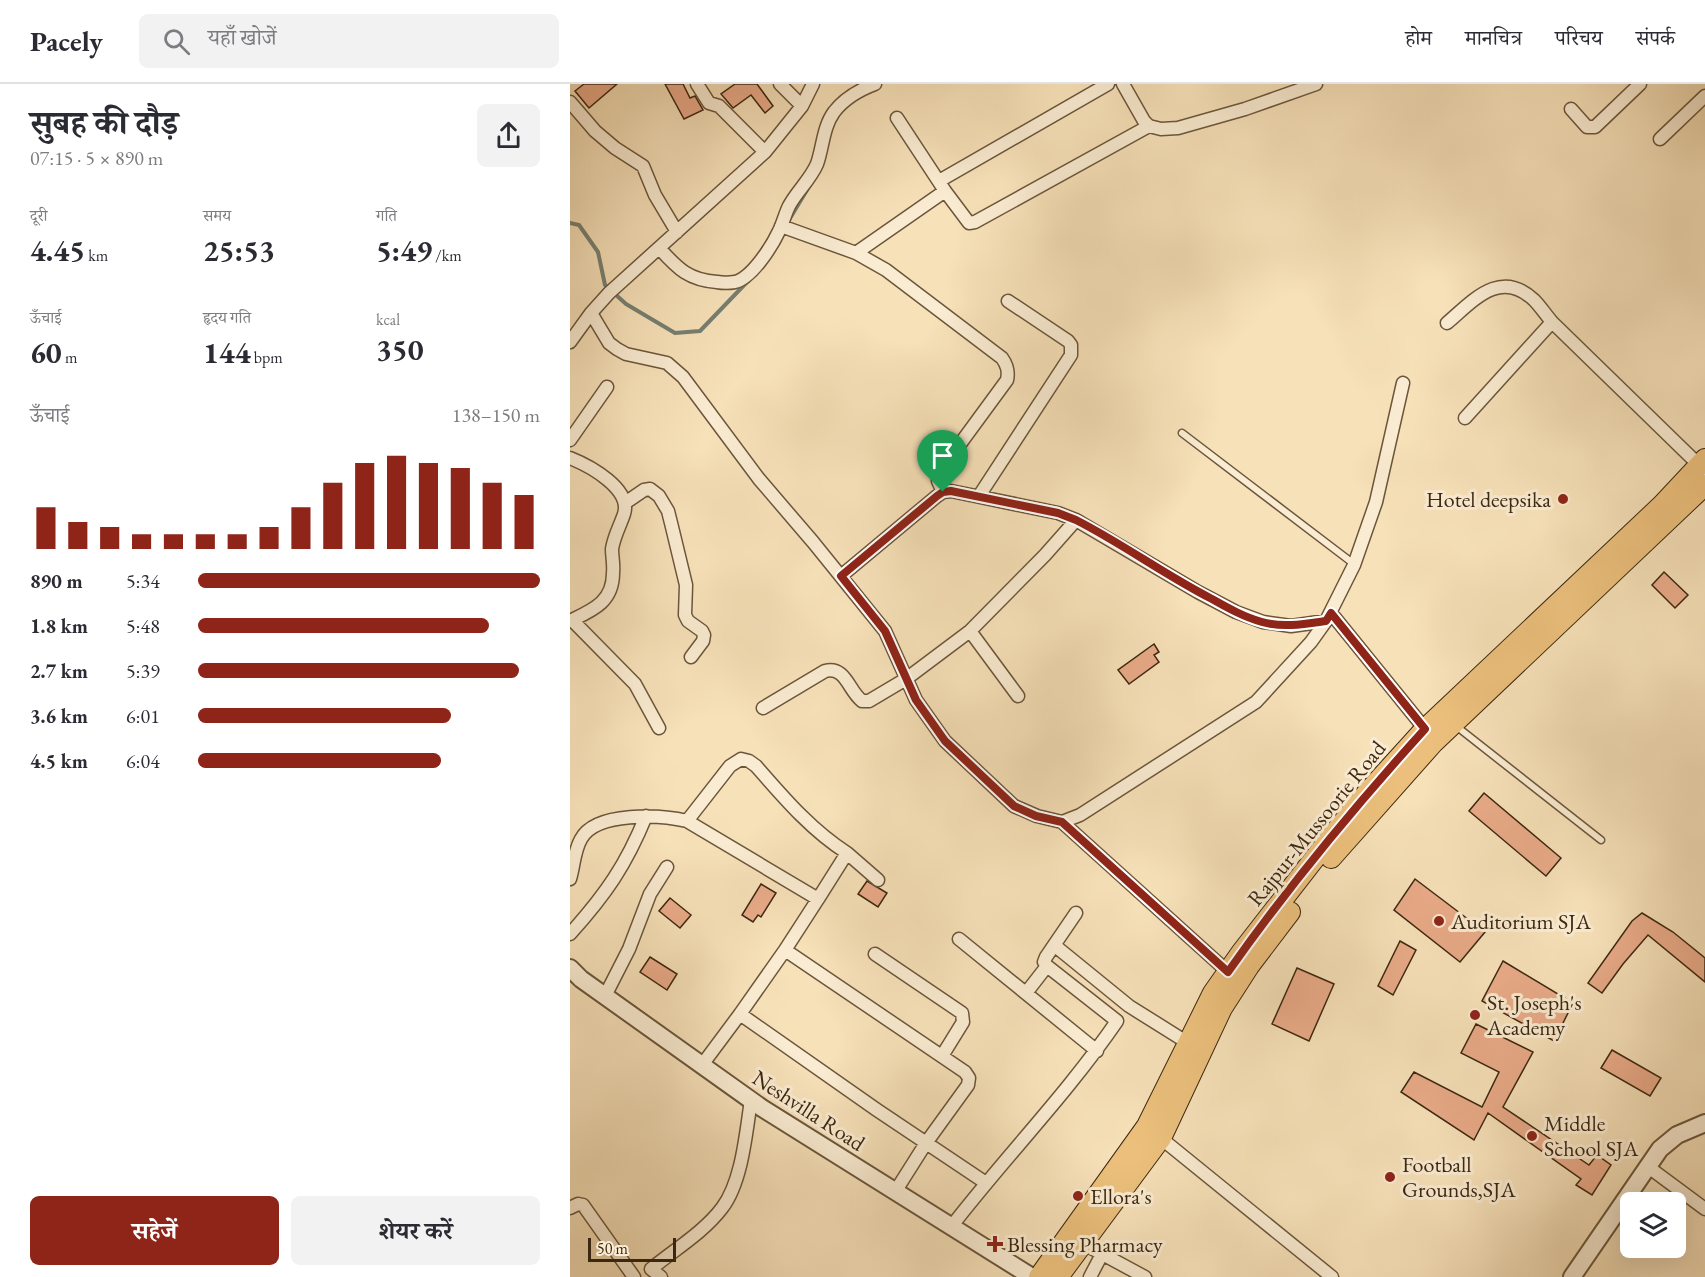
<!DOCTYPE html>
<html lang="hi">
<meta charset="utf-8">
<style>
:root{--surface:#fff;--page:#f2f2f3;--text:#2b2b33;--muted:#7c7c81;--line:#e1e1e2;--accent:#8f2418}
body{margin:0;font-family:"EB Garamond","Noto Serif Devanagari",serif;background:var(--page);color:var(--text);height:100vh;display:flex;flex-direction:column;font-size:22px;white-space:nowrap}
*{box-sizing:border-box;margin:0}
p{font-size:20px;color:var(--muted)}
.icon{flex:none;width:33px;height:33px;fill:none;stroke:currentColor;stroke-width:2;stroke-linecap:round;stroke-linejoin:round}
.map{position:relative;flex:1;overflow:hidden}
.drawer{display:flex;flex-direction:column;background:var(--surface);width:570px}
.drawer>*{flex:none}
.tools{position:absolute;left:1050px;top:1108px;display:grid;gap:12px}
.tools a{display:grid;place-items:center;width:66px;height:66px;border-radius:9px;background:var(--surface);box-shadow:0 6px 24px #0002;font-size:30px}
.scale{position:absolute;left:18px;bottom:15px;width:88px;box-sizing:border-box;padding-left:6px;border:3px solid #3c2711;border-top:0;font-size:16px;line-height:21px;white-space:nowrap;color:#3c2711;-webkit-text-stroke:4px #faecd2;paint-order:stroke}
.pin{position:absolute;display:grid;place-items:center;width:51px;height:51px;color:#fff;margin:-62px -26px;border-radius:50% 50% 50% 0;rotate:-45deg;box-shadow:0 0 6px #0007}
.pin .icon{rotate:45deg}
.round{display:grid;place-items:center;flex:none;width:63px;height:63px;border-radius:9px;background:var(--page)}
.overview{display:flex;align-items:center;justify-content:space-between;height:102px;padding:0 30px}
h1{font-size:33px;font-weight:700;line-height:45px}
.figures{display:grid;grid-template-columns:repeat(3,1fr);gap:9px;height:102px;padding:6px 30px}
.figures div{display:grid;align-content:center}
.figures b{font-size:30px;font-weight:700}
.figures small{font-size:16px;font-weight:400}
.figures p{font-size:16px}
.chart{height:168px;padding:12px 30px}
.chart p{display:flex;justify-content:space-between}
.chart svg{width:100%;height:108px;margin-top:6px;stroke:var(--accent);stroke-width:6}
.button{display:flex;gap:12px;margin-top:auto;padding:12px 30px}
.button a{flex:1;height:69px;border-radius:9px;background:var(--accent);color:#fff;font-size:24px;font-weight:700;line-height:69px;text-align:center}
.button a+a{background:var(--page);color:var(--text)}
ul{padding:0 30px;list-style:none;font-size:20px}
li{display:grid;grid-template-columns:96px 72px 1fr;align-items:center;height:45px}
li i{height:15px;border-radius:8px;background:var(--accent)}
header{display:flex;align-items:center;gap:36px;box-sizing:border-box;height:84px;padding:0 30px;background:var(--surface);border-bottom:2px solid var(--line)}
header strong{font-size:28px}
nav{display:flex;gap:33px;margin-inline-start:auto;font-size:21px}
.search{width:420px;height:54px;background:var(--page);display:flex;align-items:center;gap:15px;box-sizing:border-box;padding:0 21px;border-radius:9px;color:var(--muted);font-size:22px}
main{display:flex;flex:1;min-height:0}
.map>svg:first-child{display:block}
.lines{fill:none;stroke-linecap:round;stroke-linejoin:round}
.stream{stroke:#778073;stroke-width:4}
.building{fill:#eaab89;stroke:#3c2711;stroke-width:1.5}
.service-casing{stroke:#6b563b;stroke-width:9}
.minor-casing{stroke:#6b563b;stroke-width:15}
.tertiary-casing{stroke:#6b563b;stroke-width:20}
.primary-casing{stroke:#3c2711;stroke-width:22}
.service{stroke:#faecd2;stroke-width:6}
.minor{stroke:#faecd2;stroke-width:12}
.tertiary{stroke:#faecd2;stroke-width:16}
.primary{stroke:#ecc07c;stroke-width:20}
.route-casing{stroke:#fff;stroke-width:12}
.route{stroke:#8f2418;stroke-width:8}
.poi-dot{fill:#8f2418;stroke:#faecd2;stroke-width:2}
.labels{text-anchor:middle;stroke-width:6;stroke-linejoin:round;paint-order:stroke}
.poi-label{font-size:22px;fill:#3c2711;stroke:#faecd2;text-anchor:start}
.street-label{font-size:22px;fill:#3c2711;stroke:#faecd2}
</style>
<header>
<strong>Pacely</strong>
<div class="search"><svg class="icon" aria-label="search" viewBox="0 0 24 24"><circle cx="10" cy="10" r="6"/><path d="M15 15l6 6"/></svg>यहाँ खोजें</div>
<nav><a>होम</a><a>मानचित्र</a><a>परिचय</a><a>संपर्क</a></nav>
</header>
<main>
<section class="drawer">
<div class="overview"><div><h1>सुबह की दौड़</h1><p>07:15 · 5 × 890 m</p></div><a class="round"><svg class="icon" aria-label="share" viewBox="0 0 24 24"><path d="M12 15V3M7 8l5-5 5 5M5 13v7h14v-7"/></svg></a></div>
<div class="figures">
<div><p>दूरी</p><b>4.45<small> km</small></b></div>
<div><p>समय</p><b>25:53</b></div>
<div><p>गति</p><b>5:49<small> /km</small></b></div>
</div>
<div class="figures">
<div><p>ऊँचाई</p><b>60<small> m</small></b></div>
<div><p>हृदय गति</p><b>144<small> bpm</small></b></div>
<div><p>kcal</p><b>350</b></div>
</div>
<div class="chart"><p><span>ऊँचाई</span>138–150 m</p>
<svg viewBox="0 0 160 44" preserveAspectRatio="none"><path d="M5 44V27M15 44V33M25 44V35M35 44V38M45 44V38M55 44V38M65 44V38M75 44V35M85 44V27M95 44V17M105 44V9M115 44V6M125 44V9M135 44V11M145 44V17M155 44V22"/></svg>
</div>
<ul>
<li><b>890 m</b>5:34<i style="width:100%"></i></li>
<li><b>1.8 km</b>5:48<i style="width:85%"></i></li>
<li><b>2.7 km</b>5:39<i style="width:94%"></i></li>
<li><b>3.6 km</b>6:01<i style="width:74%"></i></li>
<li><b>4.5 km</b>6:04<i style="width:71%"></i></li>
</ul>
<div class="button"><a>सहेजें</a><a>शेयर करें</a></div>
</section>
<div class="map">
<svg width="1135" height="1193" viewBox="0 0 1135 1193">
<rect width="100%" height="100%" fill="#f7e1b9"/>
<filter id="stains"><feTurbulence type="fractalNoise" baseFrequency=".00333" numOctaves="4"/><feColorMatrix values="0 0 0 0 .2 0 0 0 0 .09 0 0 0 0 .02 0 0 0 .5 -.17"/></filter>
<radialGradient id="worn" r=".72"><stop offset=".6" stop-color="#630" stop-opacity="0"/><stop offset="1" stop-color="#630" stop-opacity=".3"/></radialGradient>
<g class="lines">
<path class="stream" d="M219,136L243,96
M0,139L9,141L28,168L35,201L56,220L105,249L130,247L180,195"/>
</g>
<path class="building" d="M14,0H47L19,24L5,7Z
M95,0H113L120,14L125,12L133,26L114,35Z
M165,0H187L203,22L195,29L181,11L163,24L151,10Z
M1094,488L1118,511L1105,524L1082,501Z
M584,560L589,568L584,571L589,578L559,600L548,586Z
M914,709L991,774L976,792L899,727Z
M845,795L915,848L890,878L824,826Z
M297,797L317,809L308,823L288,810Z
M191,800L206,809L191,833L188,831L183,838L172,831Z
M100,814L121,831L110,844L89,827Z
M1072,829L1103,848L1135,874V898L1078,851L1053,880L1032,909L1018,899L1062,837Z
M830,857L846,866L823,911L808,902Z
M80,873L107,890L97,906L70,888Z
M933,877L1003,919L984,957L912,917Z
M727,884L764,900L739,957L702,940Z
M906,940L963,968L933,1023L1019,1081L1027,1071L1041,1081L1022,1111L1006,1101L1011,1095L918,1029L904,1056L831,1008L844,988L912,1023L929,988L891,969Z
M1042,966L1091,994L1080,1012L1031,984Z"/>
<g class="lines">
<g class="service-casing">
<path id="service" d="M612,349L784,480
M886,642L1031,756"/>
</g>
<g class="minor-casing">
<path id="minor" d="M127,0L139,19L149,22L195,68
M210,0L232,22
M553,0L574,37L579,42L591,45L608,44L675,25L746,0
M0,18L25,47L45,64L73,82L85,111L107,148
M1001,25L1017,43H1025L1070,0
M327,34L375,107L399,139L405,138L579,42
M1090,55L1135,12
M369,97L538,0
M211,142L286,169L316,186L432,274C437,281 439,287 437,296L368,390V397L373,408
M90,165C108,185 119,196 147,198C153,199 159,199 165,198C182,194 202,162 209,147C213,139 215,130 219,122C227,107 240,96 247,80C253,63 253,43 264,28C274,15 289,6 305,0
M286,169L375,107
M21,229L39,259L47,265L56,270L97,279L113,293L189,395L243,458L315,547L346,616L375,657L444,722L467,732L492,738L510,731L686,618L741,558L756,537L784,481L806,418L833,299
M877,239C903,217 930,184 964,216C970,222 976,231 982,238L1134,386
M0,258L21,229L39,209L195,68L232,22L243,0
M895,334L982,238
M0,356L37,303
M0,374C20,382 62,405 54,430C50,442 44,452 42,465C42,473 44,481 43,489C43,518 23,526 0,537
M409,412L501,271V261L498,257L438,217
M55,419L74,406L80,405L89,412L98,427L102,443L116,501L115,531L118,537L132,547L134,551L133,557L121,573
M271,492L367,412L373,408L381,407L488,429L506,436L628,508L666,528L693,538L721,542L756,537
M761,529L855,645
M2,536L65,600L89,644
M400,547L448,612
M193,624L255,587C276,582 278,606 292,617H299L336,595L400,547L475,471L506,436
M117,737L160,682L171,675L179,677L186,682C214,714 241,746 277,769
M492,738L658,888
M0,795C4,782 4,767 11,755C26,727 91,731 117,737L248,815L215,866L395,988L399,994L398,1001L356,1059L325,1108
M248,815L277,769L308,796
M0,850C36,810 56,781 76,732
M389,855L527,967
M484,861L559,922L618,959
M215,866L170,930L307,1026L416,1099
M305,870L392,929L393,938L372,972
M456,909L477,882
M35,912L59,865L80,810L97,783
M132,981L170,930
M587,1051L762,1193
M1077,1082L1135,1125
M0,1124L8,1120L13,1121L64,1193
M381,1143C435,1073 497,1010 547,937L477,882L474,878L476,873L506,829
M512,1159L575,1193
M91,1193L81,1185C104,1166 134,1148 152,1124C172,1098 176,1049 181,1016
M520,1193L532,1170"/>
</g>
<g class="tertiary-casing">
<path id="tertiary" d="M0,884L11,895L192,1024L462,1193
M1002,1193L1090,1065L1107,1051L1135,1039"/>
</g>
<g class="primary-casing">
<path id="primary" d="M761,774L863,659L1135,401
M469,1193L577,1042L643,909L671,869L762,752L796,710L855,645L1092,421L1135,375
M488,1193L591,1054L652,924L679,882L720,828"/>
</g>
<use href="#service" class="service"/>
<use href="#minor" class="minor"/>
<use href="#tertiary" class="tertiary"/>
<use href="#primary" class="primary"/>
</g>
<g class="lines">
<g class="route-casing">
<path id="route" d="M381,407L488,429L506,436C553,460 595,491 642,515C658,524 674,533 692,538C713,544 735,540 756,537L761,529L855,645C785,722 718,803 658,888L492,738L466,732L444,722L375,657L346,616L315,547L271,492L367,412L373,408Z"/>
</g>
<use href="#route" class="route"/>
</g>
<g class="poi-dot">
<circle cx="993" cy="415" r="6"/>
<circle cx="869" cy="837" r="6"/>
<circle cx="905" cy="931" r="6"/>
<circle cx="962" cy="1052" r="6"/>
<circle cx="820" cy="1093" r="6"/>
<circle cx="508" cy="1112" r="6"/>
<path d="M422 1151h6v6h6v6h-6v6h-6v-6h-6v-6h6z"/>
</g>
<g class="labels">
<g class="poi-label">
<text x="981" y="423" text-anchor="end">Hotel deepsika</text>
<text x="881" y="845">Auditorium SJA</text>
<text x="917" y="926">St. Joseph's<tspan x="917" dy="25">Academy</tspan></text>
<text x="974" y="1047">Middle<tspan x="974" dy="25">School SJA</tspan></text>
<text x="832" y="1088">Football<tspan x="832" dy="25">Grounds,SJA</tspan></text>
<text x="520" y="1120">Ellora's</text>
<text x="437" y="1168">Blessing Pharmacy</text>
</g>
<g class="street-label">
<text transform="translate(746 739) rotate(-51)" y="8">Rajpur-Mussoorie Road</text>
<text transform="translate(239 1026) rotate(33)" y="8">Neshvilla Road</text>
</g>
</g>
<rect width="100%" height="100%" filter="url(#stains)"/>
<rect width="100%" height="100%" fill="url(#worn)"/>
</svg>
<div class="tools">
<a><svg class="icon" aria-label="layers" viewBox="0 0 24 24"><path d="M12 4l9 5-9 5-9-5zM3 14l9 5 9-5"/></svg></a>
</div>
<div class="scale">50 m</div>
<div class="pin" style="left:373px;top:408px;background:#1e9e55"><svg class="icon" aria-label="arrive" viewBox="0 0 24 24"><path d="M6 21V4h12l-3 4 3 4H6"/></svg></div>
</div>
</main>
